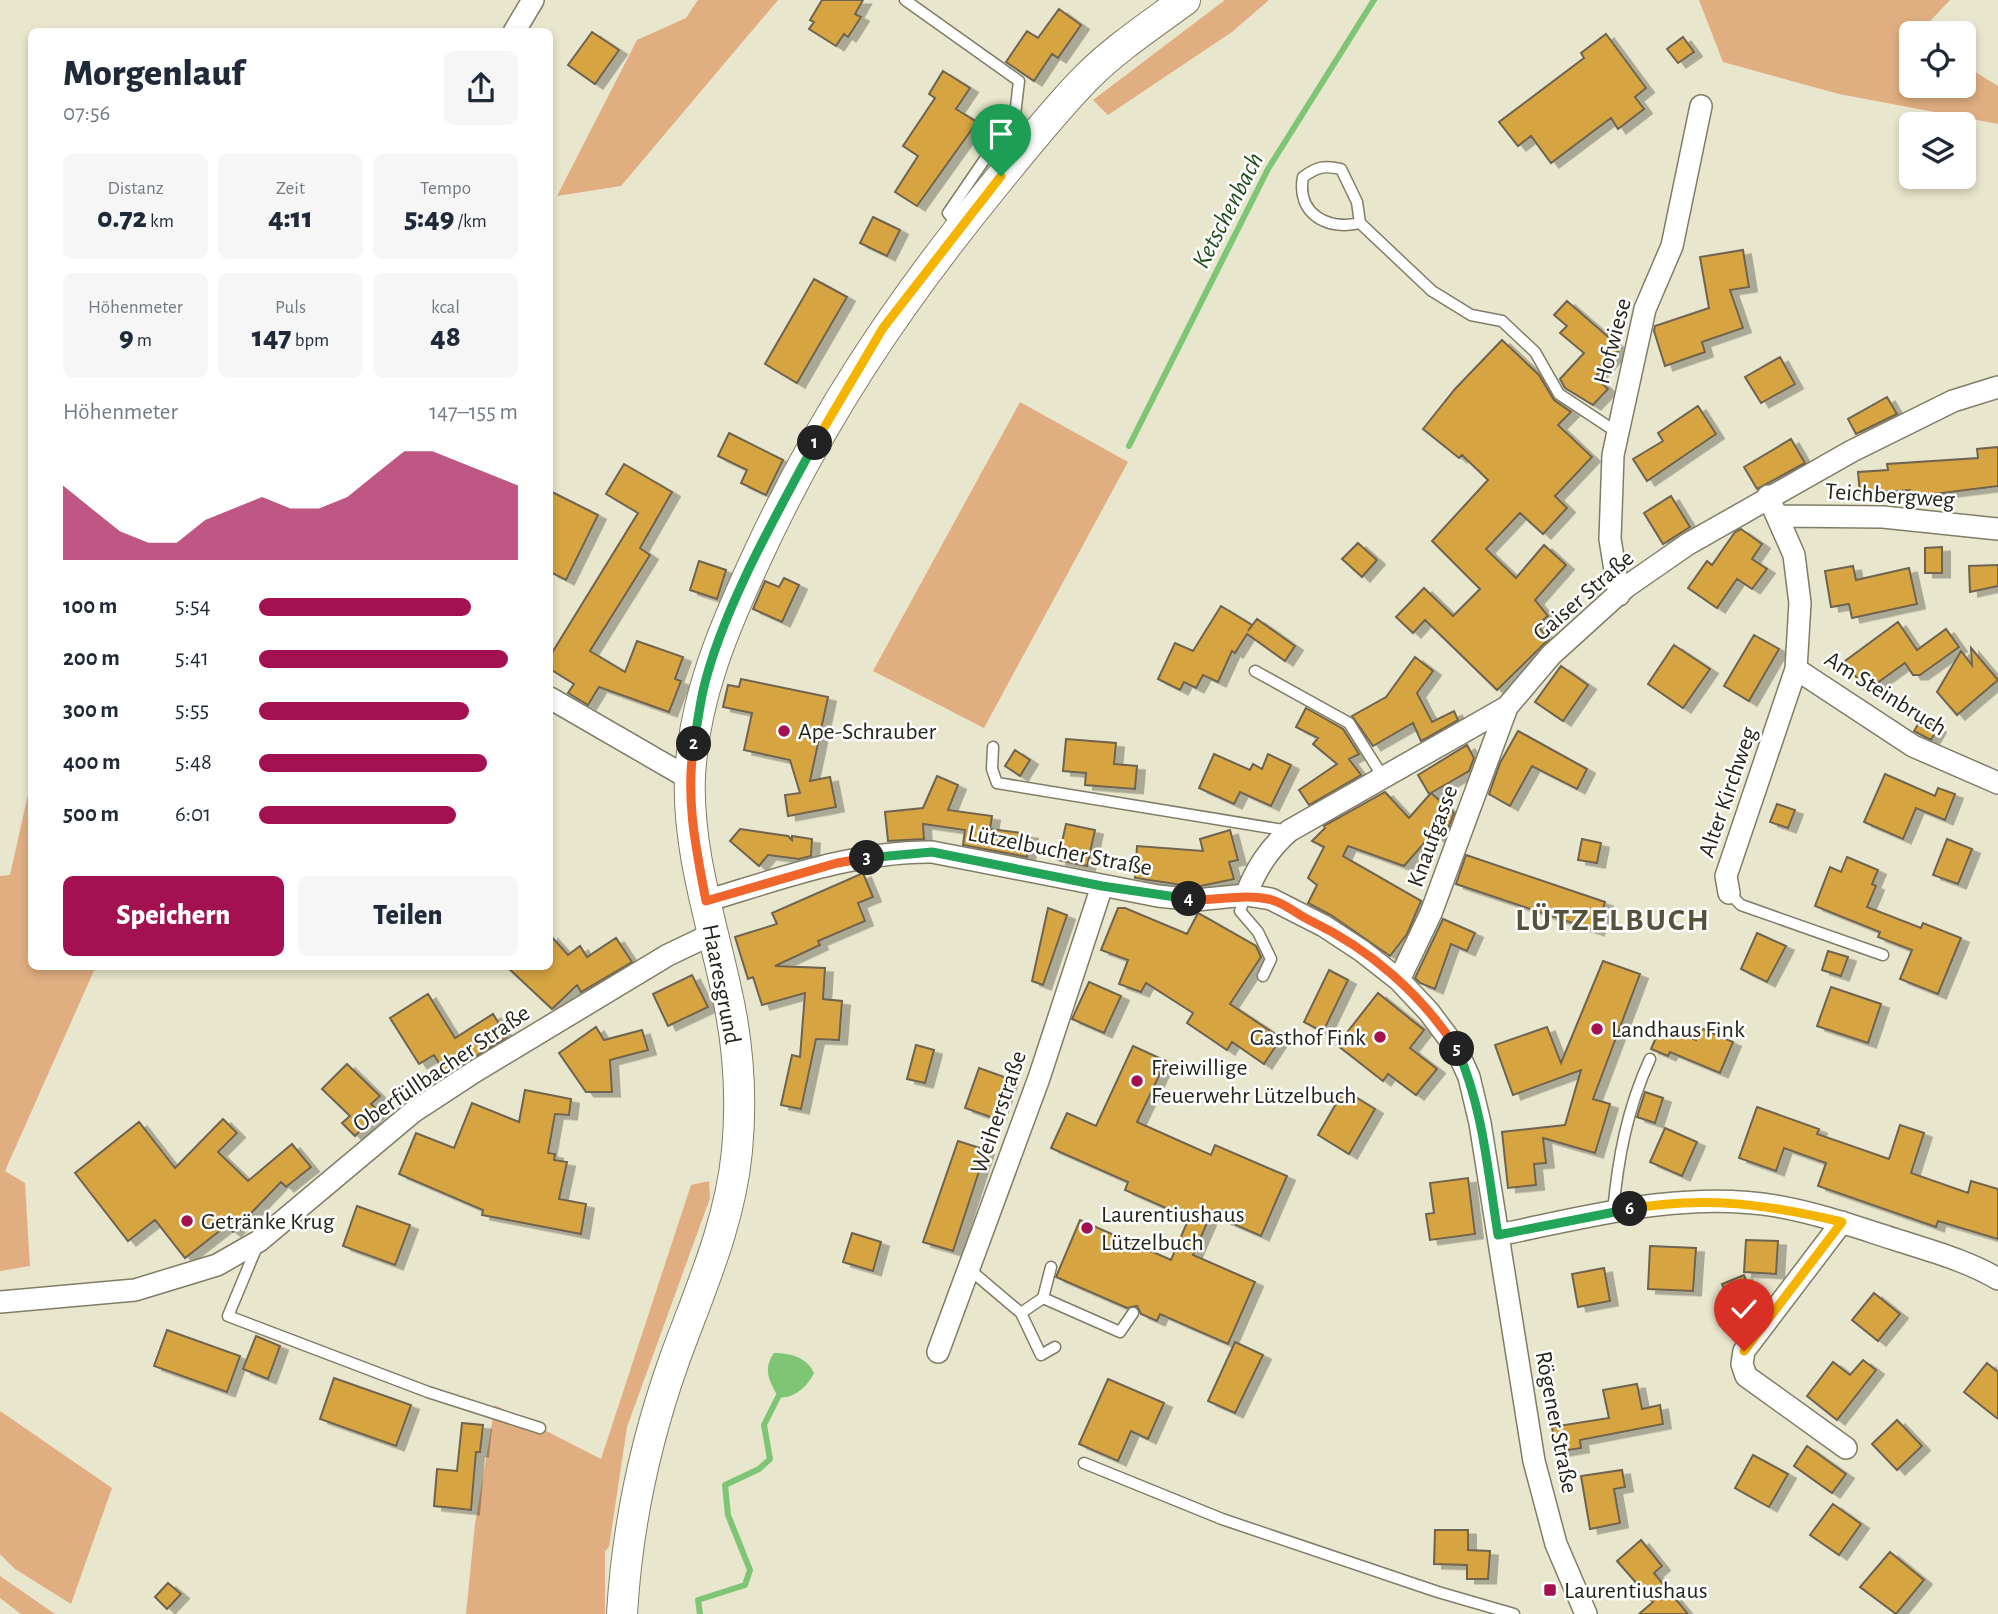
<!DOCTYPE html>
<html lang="de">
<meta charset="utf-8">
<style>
:root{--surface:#fff;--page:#f6f6f7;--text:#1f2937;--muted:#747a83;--accent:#a41151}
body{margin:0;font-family:"Alegreya Sans",sans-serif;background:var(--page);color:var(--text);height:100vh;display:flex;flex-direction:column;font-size:26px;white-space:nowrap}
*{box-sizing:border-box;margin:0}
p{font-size:23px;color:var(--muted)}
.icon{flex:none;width:38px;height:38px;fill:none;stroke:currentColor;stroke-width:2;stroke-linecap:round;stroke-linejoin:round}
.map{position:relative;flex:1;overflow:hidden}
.side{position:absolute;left:28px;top:28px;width:525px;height:942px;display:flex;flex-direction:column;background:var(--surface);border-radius:10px;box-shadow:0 4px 10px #0003}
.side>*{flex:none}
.controls{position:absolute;left:1899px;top:21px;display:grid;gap:14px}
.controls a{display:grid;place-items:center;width:77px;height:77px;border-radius:10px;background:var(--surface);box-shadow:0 4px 10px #0003;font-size:35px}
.pin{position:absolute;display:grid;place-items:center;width:60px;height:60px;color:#fff;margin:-72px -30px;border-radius:50% 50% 50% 0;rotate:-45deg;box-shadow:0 0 7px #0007}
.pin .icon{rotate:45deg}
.km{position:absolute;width:35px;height:35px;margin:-18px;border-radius:50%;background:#222;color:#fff;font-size:19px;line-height:35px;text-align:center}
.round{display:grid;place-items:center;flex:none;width:74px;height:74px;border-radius:10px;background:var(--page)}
.headline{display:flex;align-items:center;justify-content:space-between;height:119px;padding:0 35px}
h1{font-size:38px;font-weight:800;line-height:52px}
.stats{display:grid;grid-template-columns:repeat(3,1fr);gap:10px;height:119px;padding:7px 35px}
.stats div{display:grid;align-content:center;border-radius:10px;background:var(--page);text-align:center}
.stats b{font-size:30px;font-weight:800}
.stats small{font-size:19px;font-weight:400}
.stats p{font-size:19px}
.chart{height:196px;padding:14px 35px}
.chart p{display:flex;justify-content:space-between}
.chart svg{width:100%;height:126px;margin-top:7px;fill:var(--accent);opacity:.7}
.cta{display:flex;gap:14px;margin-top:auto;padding:14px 35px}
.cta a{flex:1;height:80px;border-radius:10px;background:var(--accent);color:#fff;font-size:28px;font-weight:800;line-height:80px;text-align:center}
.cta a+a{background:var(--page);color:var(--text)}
ul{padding:0 35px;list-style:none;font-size:23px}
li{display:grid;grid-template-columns:112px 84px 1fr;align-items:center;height:52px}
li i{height:18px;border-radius:9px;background:var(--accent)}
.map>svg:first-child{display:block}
.green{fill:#e1ae81}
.water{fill:#7fc576}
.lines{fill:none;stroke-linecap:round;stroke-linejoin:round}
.stream{stroke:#7fc576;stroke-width:6}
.building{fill:#d6a43f;stroke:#6f634f;stroke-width:2;filter:url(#shadow)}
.lane-casing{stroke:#807d66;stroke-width:13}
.street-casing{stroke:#807d66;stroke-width:24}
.secondary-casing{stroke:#807d66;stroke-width:32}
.lane{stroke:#fff;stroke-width:10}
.street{stroke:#fff;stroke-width:21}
.secondary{stroke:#fff;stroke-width:30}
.split-1-casing{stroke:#fff;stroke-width:14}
.split-2-casing{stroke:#fff;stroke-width:14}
.split-3-casing{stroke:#fff;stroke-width:14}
.split-4-casing{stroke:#fff;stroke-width:14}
.split-5-casing{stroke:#fff;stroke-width:14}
.split-6-casing{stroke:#fff;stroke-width:14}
.split-7-casing{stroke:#fff;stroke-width:14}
.split-1{stroke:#f5b400;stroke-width:9}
.split-2{stroke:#22a559;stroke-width:9}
.split-3{stroke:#f0652b;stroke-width:9}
.split-4{stroke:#22a559;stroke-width:9}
.split-5{stroke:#f0652b;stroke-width:9}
.split-6{stroke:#22a559;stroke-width:9}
.split-7{stroke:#f5b400;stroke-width:9}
.poi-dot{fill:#a41151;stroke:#fff;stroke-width:2.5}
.labels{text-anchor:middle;stroke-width:5;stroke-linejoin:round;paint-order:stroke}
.street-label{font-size:24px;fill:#26251c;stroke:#fff}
.poi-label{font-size:24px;fill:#26251c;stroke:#fff;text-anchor:start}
.water-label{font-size:26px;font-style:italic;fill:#1e4c18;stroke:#fff}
.district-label{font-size:32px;font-weight:bold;letter-spacing:2px;fill:#54513c;stroke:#fff}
</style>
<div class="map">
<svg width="1998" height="1614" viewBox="0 0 1998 1614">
<defs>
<filter id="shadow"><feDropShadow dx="8" dy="4.5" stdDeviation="0" flood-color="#0004"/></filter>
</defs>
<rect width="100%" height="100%" fill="#e8e6cc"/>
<path class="green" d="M698,0H778L621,186L557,196L637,40L686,18Z
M1225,0H1269L1232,32L1108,115L1093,100Z
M1699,0H1950L1919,33H1911V86H1964V65L1998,86V124L1839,94L1723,62Z
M1020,402L1128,462L984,728L873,671Z
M31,781L32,966H96L5,1171L25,1183L30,1266L0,1271V876L10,875Z
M709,1181L710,1198L627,1427L609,1547L605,1551V1614H466L475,1524L495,1405L601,1459L691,1185Z
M0,1411L112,1488L71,1604L15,1569L0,1554Z
M0,1576L55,1614H21L0,1598Z"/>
<path class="water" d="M774,1353C790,1353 807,1357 814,1373C808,1386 793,1400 778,1397C770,1381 762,1370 774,1353Z"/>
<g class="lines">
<path class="stream" d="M1129,446L1268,169L1374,0
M700,1614L698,1600L745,1585L750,1570L728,1515L725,1485L759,1469L770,1459L764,1425L778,1397"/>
</g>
<path class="building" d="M822,0H863L855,14L861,17L848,37L844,34L836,46L809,29L814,22L810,20Z
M1059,9L1081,25L1058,58L1052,54L1034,81L1006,62L1027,31L1038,38Z
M592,32L619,50L595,84L568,65Z
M1606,34L1646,88L1635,97L1644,109L1618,129L1611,118L1551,163L1531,136L1518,146L1499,122L1584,58L1581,53Z
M1683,37L1694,52L1678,63L1667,49Z
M943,71L970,88L956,109L977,122L917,206L895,192L918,156L903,146L935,98L929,94Z
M873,217L900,230L887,256L860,243Z
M1743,250L1749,287L1730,290L1743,328L1702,342L1705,352L1665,366L1654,331L1655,326L1709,308L1700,257Z
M814,279L847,297L797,383L765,364Z
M1567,301L1621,348L1595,377L1608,389L1593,405L1565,388L1560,379L1584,353L1560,333L1567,326L1554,315Z
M1502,340L1539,375L1554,400L1571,412L1558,425L1592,457L1555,496L1567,508L1543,534L1520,513L1486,549L1516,578L1544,545L1566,565L1535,600L1548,616L1537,625L1549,639L1497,690L1425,620L1413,633L1396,617L1424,588L1453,616L1480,589L1432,541L1488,480L1462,455L1459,458L1423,429L1455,389Z
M1780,357L1795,384L1761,403L1745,377Z
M1887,397L1897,414L1856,434L1848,419Z
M1698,406L1716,434L1647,481L1633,459L1663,441L1658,433Z
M729,433L783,460L766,495L741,483L747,470L718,456Z
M1791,439L1805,463L1757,489L1744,467Z
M1998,447V486L1910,497V490L1860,494L1858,472L1888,470L1887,464L1978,458L1977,449Z
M624,464L672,492L640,548L650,555L590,651L625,672L637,641L683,657L675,679L681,681L669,712L599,687L588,705L568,693L574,684L550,669V656L638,513L606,494Z
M550,491L598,515L566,580L550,572Z
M1671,496L1690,527L1663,544L1644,513Z
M1741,529L1762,544L1752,559L1767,569L1752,589L1737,579L1717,608L1688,588L1707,561L1712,565L1735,532Z
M1358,543L1377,560L1362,577L1342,559Z
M1942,547V573H1925V548Z
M699,561L726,570L717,599L690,590Z
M1998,565V586L1970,592L1969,566Z
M1853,566L1856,580L1909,568L1917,604L1852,618L1849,604L1831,607L1825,571Z
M784,578L799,585L782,622L753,609L765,581L779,587Z
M1221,606L1252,625L1248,631L1257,619L1295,646L1285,661L1247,634L1235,653L1232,651L1218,682L1203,675L1196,688L1184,682L1180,690L1158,679L1175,643L1193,651Z
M1898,622L1917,650L1946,629L1959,647L1920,675H1913L1905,663L1866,691L1845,661Z
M1754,635L1779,649L1749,701L1724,686Z
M1674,645L1710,669L1683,708L1648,684Z
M1971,648L1998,680L1957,715L1937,692L1961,651L1972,665Z
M1415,657L1433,671L1417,693L1432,722L1454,711L1458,720L1421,741L1413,723L1373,746L1352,716L1386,697Z
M1561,666L1588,685L1563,721L1535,702Z
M741,679L828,697L810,781L830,777L836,807L788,816L785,795L800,793L790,760L744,750L752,713L723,707L728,685L739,687Z
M1306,708L1343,729L1359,754L1349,759L1361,775L1309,805L1299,790L1337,764L1313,744L1318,738L1296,727Z
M1922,718L1938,728L1931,740L1914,731Z
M1518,731L1587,769L1577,789L1532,766L1510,806L1489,794L1500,763Z
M1066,739L1116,743L1114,764L1137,766L1135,789L1085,785L1086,773L1063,771Z
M1467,745L1474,758L1469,771L1429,794L1418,775Z
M1015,750L1030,760L1020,776L1005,766Z
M1214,754L1250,770L1253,764L1262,769L1268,754L1291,765L1271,806L1240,792L1234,804L1199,788Z
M1885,774L1935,796L1938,788L1955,794L1945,820L1916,808L1903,839L1864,822Z
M937,776L958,785L948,810L992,816L990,829L1030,834L1027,857L963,845L965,830L923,824L924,839L888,841L885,812L923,808Z
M1385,792L1409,818L1431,793L1454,813L1447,831L1440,840L1432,834L1404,866L1348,846L1343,856L1421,901L1407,934L1390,956L1331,915L1308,903L1317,885L1308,878L1324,847L1312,841L1325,828L1324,826Z
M1777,804L1795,810L1788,828L1770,822Z
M1066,824L1095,830L1087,866L1058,860Z
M740,829L788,836L792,840V836L812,839L811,856L799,859L768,855L759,866L730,841Z
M1230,830L1238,860L1229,862L1234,879L1196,887L1135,878L1137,846L1203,851L1200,839Z
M1582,839L1601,843L1597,863L1578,860Z
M1947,839L1972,849L1958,884L1933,875Z
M1466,855L1605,902L1596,931L1456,884Z
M1847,857L1878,870L1872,884L1876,886L1867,907L1921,928L1923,923L1961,938L1938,994L1900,979L1912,950L1878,937L1880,932L1815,906L1830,867L1841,872Z
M863,873L873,897L858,903L865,921L818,941L820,945L775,966L825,968L823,999L842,1001L839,1040L816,1039L801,1109L781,1105L792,1055L800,1057L805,993L762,1005L753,977L748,979L735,937L777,924L772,913Z
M1048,908L1067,915L1043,985L1032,981Z
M1118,908H1125L1187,934L1198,913L1256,946L1261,957L1230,1004L1281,1038L1264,1064L1232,1042L1227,1050L1187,1023L1193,1013L1146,983L1141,992L1119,984L1128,960L1101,950Z
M1443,919L1475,933L1467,951L1451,944L1435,989L1420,983L1415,978Z
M1757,933L1786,946L1767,982L1741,969Z
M550,935L568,955L580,946L587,957L616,938L632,962L581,992L577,985L552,1009L506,966H550Z
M1828,951L1848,957L1841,976L1822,970Z
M1603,961L1640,974L1593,1099L1610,1104L1595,1153L1543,1138L1546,1163L1534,1164L1536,1185L1508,1188L1502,1132L1565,1125L1581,1070L1513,1095L1495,1045L1547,1027L1561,1063Z
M1329,970L1348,980L1323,1032L1304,1022Z
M692,975L708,1007L668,1026L653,994Z
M1089,982L1121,996L1104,1033L1072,1019Z
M1831,987L1881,1004L1868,1043L1817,1026Z
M1378,993L1424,1030L1410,1048L1437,1069L1416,1095L1388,1074L1383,1081L1337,1045Z
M428,994L455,1038L493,1014L507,1037L446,1075L434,1055L419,1064L390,1018Z
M1661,1026L1696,1040L1701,1028L1733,1042L1720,1073L1670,1052L1668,1056L1651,1049Z
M596,1027L604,1040L642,1030L648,1050L610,1060L612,1092H586L559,1053Z
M916,1045L934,1050L925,1083L907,1079Z
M1133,1046L1166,1061L1137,1122L1211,1155L1215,1145L1287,1176L1261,1236L1211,1214L1193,1255L1255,1282L1228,1344L1160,1314L1157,1321L1141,1314L1137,1306L1127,1308L1056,1277L1080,1220L1171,1260L1189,1218L1125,1190L1128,1182L1051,1148L1067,1113L1096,1126Z
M347,1064L380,1096L371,1104L379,1111L355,1136L342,1123L350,1116L322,1089Z
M979,1068L1010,1079L996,1119L965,1108Z
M525,1090L571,1099L569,1115L555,1114L548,1153L555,1154L554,1160L567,1162L559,1199L586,1204L581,1234L482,1215L483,1210L399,1174L416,1133L454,1148L472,1103L519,1122Z
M1344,1090L1375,1109L1349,1154L1318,1135Z
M1645,1092L1663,1098L1655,1123L1637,1117Z
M1757,1107L1819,1129L1817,1134L1889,1159L1900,1125L1924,1133L1911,1173L1968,1193L1971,1181L1998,1189V1239L1938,1221L1936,1227L1818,1186L1826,1163L1784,1148L1776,1171L1739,1158Z
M223,1119L237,1133L218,1152L248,1181L292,1144L311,1167L286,1187L281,1182L233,1232L226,1226L185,1258L155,1220L128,1241L75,1173L139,1122L175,1168Z
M1665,1128L1697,1142L1682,1176L1650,1162Z
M958,1141L986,1150L953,1251L923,1242Z
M1468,1178L1475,1234L1430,1240L1426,1214L1434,1213L1430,1183Z
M357,1206L410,1225L395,1265L343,1246Z
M852,1233L881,1242L873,1271L843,1262Z
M1746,1240L1778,1241L1776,1274L1744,1272Z
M1650,1246L1696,1248L1693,1291L1648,1289Z
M1604,1268L1610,1301L1578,1307L1572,1274Z
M1744,1275L1752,1297L1731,1305L1722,1284Z
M1874,1293L1900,1314L1878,1341L1852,1320Z
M167,1330L240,1356L227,1392L154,1366Z
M256,1336L280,1346L268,1379L243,1369Z
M1235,1342L1263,1355L1235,1413L1208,1401Z
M1863,1360L1876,1370L1837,1420L1807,1396L1833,1362L1850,1375Z
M1987,1363L1998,1372V1419L1964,1392Z
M334,1378L411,1405L396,1446L320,1419Z
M1108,1379L1164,1403L1148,1439L1131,1431L1118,1461L1079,1444Z
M1637,1384L1642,1409L1660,1405L1663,1424L1580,1440L1581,1448L1556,1452L1552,1427L1609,1418L1603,1390Z
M1897,1420L1922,1446L1897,1470L1872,1444Z
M462,1423L483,1425L480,1452H476L471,1510L434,1506L437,1469L457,1471Z
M1807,1446L1846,1474L1832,1493L1794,1466Z
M1753,1455L1788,1474L1769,1507L1735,1488Z
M1622,1470L1625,1487L1614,1489L1620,1523L1590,1529L1581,1476Z
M1833,1504L1861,1524L1839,1555L1810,1535Z
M1435,1530H1468V1550L1490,1551L1488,1579H1467V1565L1434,1564Z
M1641,1540L1662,1566L1654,1573L1688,1614H1639L1653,1602L1617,1561Z
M1890,1552L1924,1580L1896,1614L1860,1587Z
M168,1583L181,1594L167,1609L155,1597Z"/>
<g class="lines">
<g class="lane-casing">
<path id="lane" d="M905,0L1019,81L1015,115L948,213L958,225
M1360,223C1328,231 1296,214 1303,177C1317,167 1324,165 1341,169L1357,202L1360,223L1432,291L1471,315L1502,321L1535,352L1559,394L1618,433
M1255,671L1349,723L1383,777
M993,747L992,769L997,783L1289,831
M1729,893L1741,905L1883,955
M1246,895L1240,911L1258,932L1271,959L1263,976
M1613,1212C1618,1158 1627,1109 1650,1059
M258,1244L228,1316L428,1392L540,1428
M969,1269L1021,1313L1043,1298L1120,1332L1133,1313
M1043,1298L1051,1267
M1021,1313L1041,1355L1055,1347
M1084,1463L1222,1519L1438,1592L1514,1614"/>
</g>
<g class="street-casing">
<path id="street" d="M514,32L533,0
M1768,496L1794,555L1800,603L1796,669L1913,746L1998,783
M1778,516L1883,517L1998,529
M1619,595L1610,539L1613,455L1645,309L1672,246L1701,106
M550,698L690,779
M1729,893L1726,876L1796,669
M1246,895C1256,869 1268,850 1289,831L1507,707L1551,655L1626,587L1688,544L1852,451L1953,401L1998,387
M706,901C779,879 855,851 932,852L1158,896L1196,900L1246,895L1271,899L1324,926L1362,951L1399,980L1429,1012L1456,1048L1469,1077L1480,1123L1534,1461L1556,1544L1586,1614
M1399,980L1431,913L1507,707
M1842,1222L1744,1351L1742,1364L1746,1376L1846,1448
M1498,1235C1588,1217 1683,1190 1776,1206C1817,1213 1856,1227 1894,1239C1930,1251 1966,1260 1998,1279
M0,1302L135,1290L217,1265L259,1241L413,1112L474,1072L668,955L712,934
M938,1352L1039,1078L1102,886"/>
</g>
<g class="secondary-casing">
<path id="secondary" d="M622,1614C627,1528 646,1439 675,1358C700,1290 730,1224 737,1151C742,1098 738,1041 726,989C711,920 687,848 690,776C694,699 723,630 755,561C819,421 895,307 992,188C1022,151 1052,113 1086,78C1116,48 1151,25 1185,0"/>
</g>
<use href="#lane" class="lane"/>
<use href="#street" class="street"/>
<use href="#secondary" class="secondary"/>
</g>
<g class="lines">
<g class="split-1-casing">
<path id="split-1" d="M815,443L883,328L1001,176"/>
</g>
<g class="split-2-casing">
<path id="split-2" d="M694,744C697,726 699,709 703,691C721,612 776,515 815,443"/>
</g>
<g class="split-3-casing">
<path id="split-3" d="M694,744C685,797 696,849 706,901L837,863L867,858"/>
</g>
<g class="split-4-casing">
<path id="split-4" d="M867,858L932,852L1102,886L1189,899"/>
</g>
<g class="split-5-casing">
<path id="split-5" d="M1189,899C1215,902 1241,893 1268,899C1284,902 1296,914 1311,921C1370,949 1421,994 1457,1049"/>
</g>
<g class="split-6-casing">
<path id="split-6" d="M1457,1049C1483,1107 1488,1173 1498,1235L1630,1209"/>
</g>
<g class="split-7-casing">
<path id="split-7" d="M1630,1209C1704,1195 1770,1205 1842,1222L1744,1351"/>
</g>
<use href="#split-1" class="split-1"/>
<use href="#split-2" class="split-2"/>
<use href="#split-3" class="split-3"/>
<use href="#split-4" class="split-4"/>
<use href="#split-5" class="split-5"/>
<use href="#split-6" class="split-6"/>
<use href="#split-7" class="split-7"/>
</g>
<g class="poi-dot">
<circle cx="784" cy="731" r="7"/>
<circle cx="1597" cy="1029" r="7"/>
<circle cx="1380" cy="1037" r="7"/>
<circle cx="1137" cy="1081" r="7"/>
<circle cx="187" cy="1221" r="7"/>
<circle cx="1087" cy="1228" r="7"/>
<rect x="1543" y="1583" width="14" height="14" rx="3.5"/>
</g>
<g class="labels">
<g class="street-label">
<text transform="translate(1612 341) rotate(-75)" y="8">Hofwiese</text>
<text transform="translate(1890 495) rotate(4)" y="8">Teichbergweg</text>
<text transform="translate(1583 595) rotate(-41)" y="8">Gaiser Straße</text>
<text transform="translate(1886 693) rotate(32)" y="8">Am Steinbruch</text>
<text transform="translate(1727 792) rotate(-71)" y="8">Alter Kirchweg</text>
<text transform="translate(1432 836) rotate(-70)" y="8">Knaufgasse</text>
<text transform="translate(1060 850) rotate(11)" y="8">Lützelbucher Straße</text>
<text transform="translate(722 984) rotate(79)" y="8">Haaresgrund</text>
<text transform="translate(441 1068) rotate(-34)" y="8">Oberfüllbacher Straße</text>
<text transform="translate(998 1112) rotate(-71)" y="8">Weiherstraße</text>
<text transform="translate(1557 1422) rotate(79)" y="8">Rögener Straße</text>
</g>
<g class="poi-label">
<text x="798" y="739">Ape-Schrauber</text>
<text x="1611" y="1037">Landhaus Fink</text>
<text x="1366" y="1045" text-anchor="end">Gasthof Fink</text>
<text x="1151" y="1075">Freiwillige<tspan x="1151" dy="28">Feuerwehr Lützelbuch</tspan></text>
<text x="1101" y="1222">Laurentiushaus<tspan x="1101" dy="28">Lützelbuch</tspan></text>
<text x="201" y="1229">Getränke Krug</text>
<text x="1564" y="1598">Laurentiushaus</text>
</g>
<g class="water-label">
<text transform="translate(1227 210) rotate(-63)" y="9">Ketschenbach</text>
</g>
<g class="district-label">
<text x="1613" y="930">LÜTZELBUCH</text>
</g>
</g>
</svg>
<div class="controls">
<a><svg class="icon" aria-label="locate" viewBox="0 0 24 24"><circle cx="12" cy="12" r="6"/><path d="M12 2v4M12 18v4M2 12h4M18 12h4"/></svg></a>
<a><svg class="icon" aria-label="layers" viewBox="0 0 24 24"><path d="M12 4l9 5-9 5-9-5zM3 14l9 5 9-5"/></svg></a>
</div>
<div class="pin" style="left:1001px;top:176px;background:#1e9e55"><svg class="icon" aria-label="arrive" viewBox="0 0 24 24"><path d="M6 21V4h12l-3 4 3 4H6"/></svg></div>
<div class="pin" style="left:1744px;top:1351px;background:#d93025"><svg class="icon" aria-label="check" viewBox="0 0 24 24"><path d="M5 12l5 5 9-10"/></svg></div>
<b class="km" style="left:815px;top:443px">1</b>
<b class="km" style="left:694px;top:744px">2</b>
<b class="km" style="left:867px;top:858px">3</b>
<b class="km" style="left:1189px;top:899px">4</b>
<b class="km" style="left:1457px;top:1049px">5</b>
<b class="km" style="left:1630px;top:1209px">6</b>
<section class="side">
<div class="headline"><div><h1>Morgenlauf</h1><p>07:56</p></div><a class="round"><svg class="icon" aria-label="share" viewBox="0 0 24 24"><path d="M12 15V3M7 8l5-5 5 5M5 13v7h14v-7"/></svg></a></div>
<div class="stats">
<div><p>Distanz</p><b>0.72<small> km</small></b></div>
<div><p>Zeit</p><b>4:11</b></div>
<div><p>Tempo</p><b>5:49<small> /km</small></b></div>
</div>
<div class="stats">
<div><p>Höhenmeter</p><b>9<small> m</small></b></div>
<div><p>Puls</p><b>147<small> bpm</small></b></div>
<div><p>kcal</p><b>48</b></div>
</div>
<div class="chart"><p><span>Höhenmeter</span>147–155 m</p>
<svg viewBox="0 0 160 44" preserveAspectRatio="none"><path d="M0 44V18L10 26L20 34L30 38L40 38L50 30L60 26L70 22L80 26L90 26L100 22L110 14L120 6L130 6L140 10L150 14L160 18V44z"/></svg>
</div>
<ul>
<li><b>100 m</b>5:54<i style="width:82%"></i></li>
<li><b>200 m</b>5:41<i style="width:96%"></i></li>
<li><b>300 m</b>5:55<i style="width:81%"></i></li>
<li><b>400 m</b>5:48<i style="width:88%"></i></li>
<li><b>500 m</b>6:01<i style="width:76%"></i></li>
</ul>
<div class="cta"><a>Speichern</a><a>Teilen</a></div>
</section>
</div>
